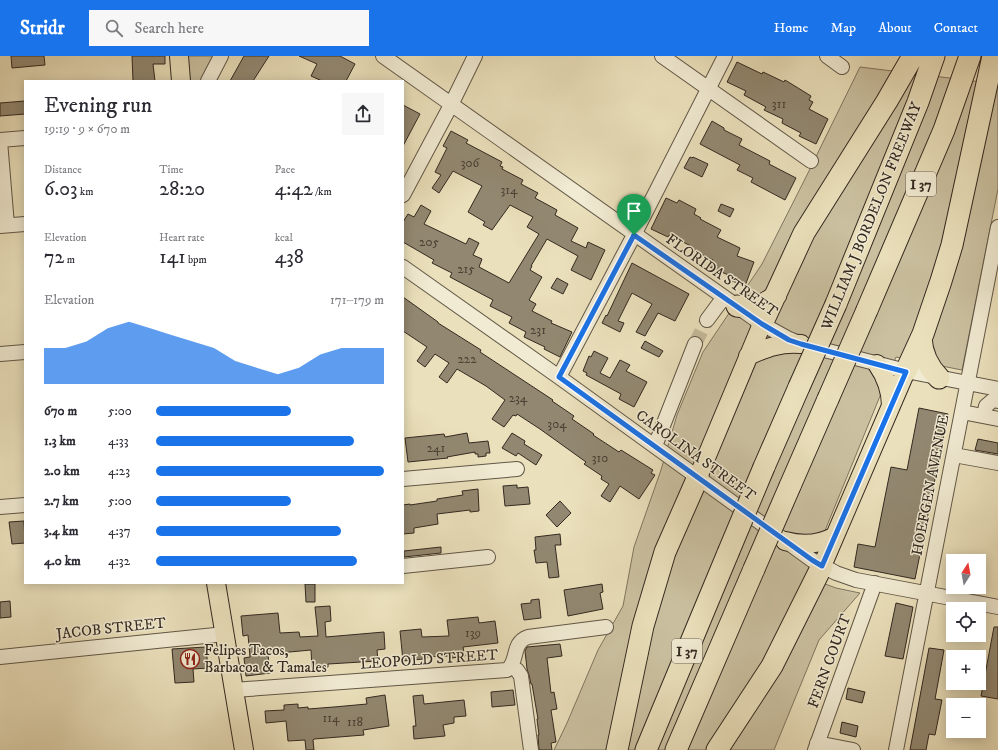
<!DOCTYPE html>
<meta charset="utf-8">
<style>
:root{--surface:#fff;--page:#f7f7f7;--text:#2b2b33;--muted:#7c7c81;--accent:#1a73e8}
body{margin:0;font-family:"IM FELL DW Pica",serif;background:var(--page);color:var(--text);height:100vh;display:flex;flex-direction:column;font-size:15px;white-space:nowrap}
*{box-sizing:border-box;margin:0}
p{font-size:13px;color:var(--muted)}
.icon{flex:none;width:22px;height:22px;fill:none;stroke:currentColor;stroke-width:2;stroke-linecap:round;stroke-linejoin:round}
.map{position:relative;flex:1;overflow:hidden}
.sheet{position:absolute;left:24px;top:24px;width:380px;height:504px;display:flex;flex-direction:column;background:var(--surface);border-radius:0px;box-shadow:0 2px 10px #0003}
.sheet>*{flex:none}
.needle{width:26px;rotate:11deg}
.fabs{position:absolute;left:946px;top:498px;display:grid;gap:8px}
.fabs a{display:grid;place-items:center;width:40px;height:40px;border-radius:0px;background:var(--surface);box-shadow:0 2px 10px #0003;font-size:20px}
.pin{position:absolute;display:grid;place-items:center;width:34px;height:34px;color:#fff;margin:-41px -17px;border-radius:50% 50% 50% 0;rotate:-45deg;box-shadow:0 0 4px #0007}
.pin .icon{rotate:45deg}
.round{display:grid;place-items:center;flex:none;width:42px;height:42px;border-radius:0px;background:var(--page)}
.overview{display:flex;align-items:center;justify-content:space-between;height:68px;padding:0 20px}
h1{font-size:22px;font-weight:600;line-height:30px}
.stats{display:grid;grid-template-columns:repeat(3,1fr);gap:6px;height:68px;padding:4px 20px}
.stats div{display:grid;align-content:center}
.stats b{font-size:20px;font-weight:600}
.stats small{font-size:11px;font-weight:400}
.stats p{font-size:11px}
.chart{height:112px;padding:8px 20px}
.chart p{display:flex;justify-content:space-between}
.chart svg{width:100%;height:72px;margin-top:4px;fill:var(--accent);opacity:.7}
ul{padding:0 20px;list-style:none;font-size:13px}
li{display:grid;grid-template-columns:64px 48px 1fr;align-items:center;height:30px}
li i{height:10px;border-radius:5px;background:var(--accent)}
header{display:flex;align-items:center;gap:24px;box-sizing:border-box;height:56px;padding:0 20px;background:var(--accent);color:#fff}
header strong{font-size:19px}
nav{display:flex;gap:22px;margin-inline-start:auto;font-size:14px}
.search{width:280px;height:36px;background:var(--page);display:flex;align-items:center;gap:10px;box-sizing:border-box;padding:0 14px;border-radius:0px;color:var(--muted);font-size:15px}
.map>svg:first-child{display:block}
.green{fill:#cbc1a1;stroke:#7f7560}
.building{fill:#928871;stroke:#332920}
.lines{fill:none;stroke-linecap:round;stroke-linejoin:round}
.minor-tunnel{stroke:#c5bb9c;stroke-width:14;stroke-dasharray:14 7;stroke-linecap:butt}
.minor-casing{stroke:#615747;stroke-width:16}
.major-casing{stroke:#332920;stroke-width:20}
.highway-casing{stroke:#332920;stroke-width:23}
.minor{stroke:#f1ebd3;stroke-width:14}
.major{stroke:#eae0bb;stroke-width:18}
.highway{stroke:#eae0bb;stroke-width:21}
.highway-bridge-casing{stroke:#332920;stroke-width:23;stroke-linecap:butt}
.highway-bridge{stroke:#eae0bb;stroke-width:21}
.route-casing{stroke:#fff;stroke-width:8}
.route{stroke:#1a73e8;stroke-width:5}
.labels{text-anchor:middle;stroke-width:3;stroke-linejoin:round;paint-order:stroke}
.number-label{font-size:13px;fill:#4b4134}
.shield{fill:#f1ebd3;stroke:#6c6356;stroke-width:1}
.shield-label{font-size:14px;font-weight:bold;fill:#332920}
.street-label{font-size:15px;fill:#332920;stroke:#f1ebd3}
.poi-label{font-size:15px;fill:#332920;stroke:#f1ebd3;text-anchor:start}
</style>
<header>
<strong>Stridr</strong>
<div class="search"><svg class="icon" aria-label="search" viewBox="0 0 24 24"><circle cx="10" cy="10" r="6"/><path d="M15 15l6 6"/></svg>Search here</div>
<nav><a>Home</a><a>Map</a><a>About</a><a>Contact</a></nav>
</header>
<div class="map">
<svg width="998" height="694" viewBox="0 0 998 694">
<rect width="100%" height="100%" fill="#eae0bb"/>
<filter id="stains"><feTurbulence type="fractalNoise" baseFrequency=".005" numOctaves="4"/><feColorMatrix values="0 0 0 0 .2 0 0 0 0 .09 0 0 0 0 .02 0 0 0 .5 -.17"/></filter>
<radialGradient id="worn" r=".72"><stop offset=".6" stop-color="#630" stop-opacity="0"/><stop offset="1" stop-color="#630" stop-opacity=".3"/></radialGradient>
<path class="green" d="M186,0H214L201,25H187Z
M860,11L998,28V133L962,314L896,301L806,521L836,532L860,537L819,584L774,694H554L567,667L598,594L623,550L634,491L661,414L677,359L703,296L762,208L806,121Z"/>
<path class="building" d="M11,0H44L45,9L12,12Z
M132,0H165V8H153L155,25H133Z
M244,0H269L253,25H230Z
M299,0H340L355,8L346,25H322L311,20L317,8Z
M737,6L762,18L763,16L784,26L785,24L811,40L809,44L813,46L809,53L828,63L816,88L799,80L801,77L782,67L783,63L764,54L766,51L744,39L746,35L727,26Z
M25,45V58L0,60V47Z
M403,49L420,58L403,90Z
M712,65L724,72V74L742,83L739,89L770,105L769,108L796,122L785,144L751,126L753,122L737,114L740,109L700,88Z
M451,75L468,84L466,87L502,106L500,110L503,111L502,113L523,124L521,128L538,137L535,142L557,154L555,159L578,172L571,185L586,192L588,186L605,194L591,224L571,214L578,200L547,183L531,210H532L530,214L542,221L529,244L536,248L532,255L552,265L551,267L572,276L560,301L544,293L545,291L524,281L526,276L509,267L512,261L490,250L493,244L450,221L452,217L432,207L434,204L403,186V166L408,158L414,161L421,149L431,155L424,168L466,188L469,182L479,187L473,199L482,203L479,211L509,227L539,178L527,171L533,161L510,149L492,174L483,169L485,166L468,156L482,130L453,115L439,137L432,132L441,119L435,116L447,92L443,90Z
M690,101L692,102L693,101L708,108L702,121L684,112Z
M666,142L677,147L679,144L696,153L694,158L701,162L700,163L721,174L717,181L740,192L737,200L754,206L745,230L732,225L733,221L710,211L713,204L691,193L693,191L669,179L668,181L651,173Z
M721,148L734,153L730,161L718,155Z
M632,207L689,238L675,265L658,257L645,280L636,276L652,248L632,237L618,265L624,267L620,276L602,267L606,259L607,260Z
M557,222L568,228L563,238L551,232Z
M403,241L438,266V267L481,294L480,296L553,344L552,345L574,360L572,363L594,378L593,379L619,396L621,394L653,414L651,417L655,419L639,443L620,430L610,446L601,440L609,428L601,423L602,420L584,408L586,406L540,373L517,358L516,360L513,359L504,371L492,363L505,344L486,330L457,313L447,327L439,321L449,307L435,298L425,311L417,305L427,291L403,275Z
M645,285L663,295L659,301L641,292Z
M594,295L608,302L600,317L610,322L620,304L630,309L626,315L647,326L634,351L619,343L621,338L586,319L587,317L583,315L589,300L591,301Z
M919,352L948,358L915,523L854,511L858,488L875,491L891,411L907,414Z
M467,377L469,387L488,385L490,397H486V400L478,401V398H475V396L447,401L448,402L408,406L405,382L444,378L445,381Z
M512,377L525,385L524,388L542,399L536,409L518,397L516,400L502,392Z
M978,383L998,387V398L975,394Z
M517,429V432L528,431L530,448L505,450L503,430Z
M478,433L479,455L470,456V454L437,458L438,468L414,472V477L403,478V449L410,448V449L437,445V443L463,439L462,435Z
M560,445L571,457L557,471L546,459Z
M24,465L25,487L12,488L9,466Z
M560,478L561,489H555L559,521L549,522L547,506L536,507L534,494H536L535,481Z
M441,491V497L404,501V495Z
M305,528H315V546H306Z
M602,528L603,536L600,537L603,553L568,560L564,534Z
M539,543L541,562L524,564L521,548L531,547V544Z
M10,545L11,561L0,562V546Z
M896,547L913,551L903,603L885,600Z
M330,550L331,565L325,566L326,581L384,576L385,593L377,594L378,605L328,608V611L312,612L311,594L268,598L270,617L246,620L244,602L250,601L248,579L243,580L241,560L278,557L280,577L299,576L300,581L318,580L315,551Z
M478,561L479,567L495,565L498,587L463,591L465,600L452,602L451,600L423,601V603L403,605L400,575L421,573L422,581L449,580L447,564Z
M994,571H998V643L981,640Z
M560,588L562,600L547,602L551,637L554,636L557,653L551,654L556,686L551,687L552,694H539L538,679H539L537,663H538L532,628H531L529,619L527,613L525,595L527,591Z
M206,591L208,612L193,613L194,626L175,627L172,593Z
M929,592L944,594L935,643L942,644L935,679L929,678L926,694H910Z
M848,632L865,636L862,647L846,643Z
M513,634L515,649L492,651L491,636Z
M385,639L389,670L363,674L364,679L314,683L313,684L314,694H306L305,684L288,685L286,665L266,667L265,655L284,654V649L298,648V652L308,651V653L334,651L367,648L366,642Z
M423,639L424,648L464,644L466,660L454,661V667L443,669L445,680L414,683L413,670H416L413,640Z
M842,666L858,670L856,681L840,677Z"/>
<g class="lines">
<path class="minor-tunnel" d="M695,288L707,264"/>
<g class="minor-casing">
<path id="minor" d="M383,0L762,268L789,283L801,288L906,315L998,333
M662,0L811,105
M827,0L842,11
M208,25L221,0
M0,84L25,82
M0,85L7,169
M403,139L451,49L475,0
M0,170L25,168
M403,211L559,321L812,504L836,517L856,524L998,551
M707,264L724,241
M0,298L25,296
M559,321L634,179L725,0
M962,356L998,363
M984,360L986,350L993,344L998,345
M655,390L695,288
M954,399L998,407
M403,423L517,413
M0,451L25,449
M403,510L488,501
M0,601L225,578
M511,611L517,614L521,620L531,694
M234,634L507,614C519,605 511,587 528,581L606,571
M817,687L853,694
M815,694L875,527
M896,694L998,171"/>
</g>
<g class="major-casing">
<path id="major" d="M179,0L181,25
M748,300C766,292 781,286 801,288
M877,308C886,321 891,334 891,350
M698,421L762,268
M785,485C803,490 819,489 835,480
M822,510L906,315
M216,527L244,694"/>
</g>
<g class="highway-casing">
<path id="highway" d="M836,248L918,46L934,0
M737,250C751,252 766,250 776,239
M867,254L944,74L970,0
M762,268L804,177L887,45L913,0
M921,282C922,298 928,311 939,322
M906,315L923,278L941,225L952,189L993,0
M764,411L799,331
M790,430L828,343
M617,694L643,570L665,496L698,421
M646,694L728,497
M676,694L754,513
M717,694L772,610L822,510"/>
</g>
<use href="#minor" class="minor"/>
<use href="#major" class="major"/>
<use href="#highway" class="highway"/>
<g class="highway-bridge-casing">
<path id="highway-bridge" d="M799,331L836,248
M828,343L867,254
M728,497L764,411
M754,513L790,430"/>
</g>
<use href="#highway-bridge" class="highway-bridge"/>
</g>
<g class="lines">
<g class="route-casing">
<path id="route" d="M634,179L762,268L789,284L801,288L906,316L822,510L812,504L559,321Z"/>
</g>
<use href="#route" class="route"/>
</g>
<defs>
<g id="restaurant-ring" transform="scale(1)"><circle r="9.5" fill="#f1ebd3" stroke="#8f2418" stroke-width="1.5"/><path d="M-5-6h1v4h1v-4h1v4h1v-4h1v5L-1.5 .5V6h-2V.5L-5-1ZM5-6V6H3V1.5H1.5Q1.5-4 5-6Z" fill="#8f2418"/></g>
</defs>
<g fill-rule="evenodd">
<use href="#restaurant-ring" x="190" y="603"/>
</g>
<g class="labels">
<g class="number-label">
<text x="779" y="52">311</text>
<text x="470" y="111">306</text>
<text x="509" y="138">314</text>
<text x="429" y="190">205</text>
<text x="466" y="217">215</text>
<text x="538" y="278">231</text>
<text x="467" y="307">222</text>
<text x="518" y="346">234</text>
<text x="557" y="372">304</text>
<text x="436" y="396">241</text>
<text x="600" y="406">310</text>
<text x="473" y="581">139</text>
<text x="331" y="666">114</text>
<text x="355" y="670">118</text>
</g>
<g class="shield">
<rect x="906" y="116" width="30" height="24" rx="3"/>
<rect x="672" y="583" width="30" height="24" rx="3"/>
</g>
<g class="shield-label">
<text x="921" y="133">I 37</text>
<text x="687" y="600">I 37</text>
</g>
<g class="street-label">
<text transform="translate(871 160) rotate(-68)" y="5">WILLIAM J BORDELON FREEWAY</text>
<text transform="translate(722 219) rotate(35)" y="5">FLORIDA STREET</text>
<text transform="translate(696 399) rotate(36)" y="5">CAROLINA STREET</text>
<text transform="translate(930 429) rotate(-79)" y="5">HOEFGEN AVENUE</text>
<text transform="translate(111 572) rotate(-6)" y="5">JACOB STREET</text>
<text transform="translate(429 603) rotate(-4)" y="5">LEOPOLD STREET</text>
<text transform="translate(829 605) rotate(-70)" y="5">FERN COURT</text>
</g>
<g class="poi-label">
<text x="204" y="599">Felipes Tacos,<tspan x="204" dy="17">Barbacoa &amp; Tamales</tspan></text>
</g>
</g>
<rect width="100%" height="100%" filter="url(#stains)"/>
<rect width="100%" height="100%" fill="url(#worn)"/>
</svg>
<div class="fabs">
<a><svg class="needle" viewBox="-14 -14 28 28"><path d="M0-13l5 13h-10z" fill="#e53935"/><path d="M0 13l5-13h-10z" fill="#7c7c81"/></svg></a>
<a><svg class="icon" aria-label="locate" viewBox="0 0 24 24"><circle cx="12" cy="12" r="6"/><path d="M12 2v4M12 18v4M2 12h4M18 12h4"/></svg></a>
<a>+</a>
<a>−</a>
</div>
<div class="pin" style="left:634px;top:179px;background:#1e9e55"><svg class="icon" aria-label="arrive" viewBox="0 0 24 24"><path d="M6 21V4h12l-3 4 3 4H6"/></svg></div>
<section class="sheet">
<div class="overview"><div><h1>Evening run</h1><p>19:19 · 9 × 670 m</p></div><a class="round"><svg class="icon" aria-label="share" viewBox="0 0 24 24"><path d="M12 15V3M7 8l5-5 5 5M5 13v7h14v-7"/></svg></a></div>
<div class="stats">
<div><p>Distance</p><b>6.03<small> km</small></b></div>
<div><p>Time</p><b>28:20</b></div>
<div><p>Pace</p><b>4:42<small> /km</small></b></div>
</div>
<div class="stats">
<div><p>Elevation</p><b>72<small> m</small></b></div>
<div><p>Heart rate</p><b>141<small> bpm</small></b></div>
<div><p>kcal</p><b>438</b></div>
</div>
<div class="chart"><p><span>Elevation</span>171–179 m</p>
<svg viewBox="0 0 160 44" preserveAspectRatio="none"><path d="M0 44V22L10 22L20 18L30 10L40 6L50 10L60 14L70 18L80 22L90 30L100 34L110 38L120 34L130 26L140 22L150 22L160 22V44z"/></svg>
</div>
<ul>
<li><b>670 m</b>5:00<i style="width:59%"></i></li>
<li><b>1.3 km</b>4:33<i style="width:87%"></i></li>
<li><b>2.0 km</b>4:23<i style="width:100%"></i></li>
<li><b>2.7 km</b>5:00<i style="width:59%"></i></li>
<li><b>3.4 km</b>4:37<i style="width:81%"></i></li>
<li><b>4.0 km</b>4:32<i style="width:88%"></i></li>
</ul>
</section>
</div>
